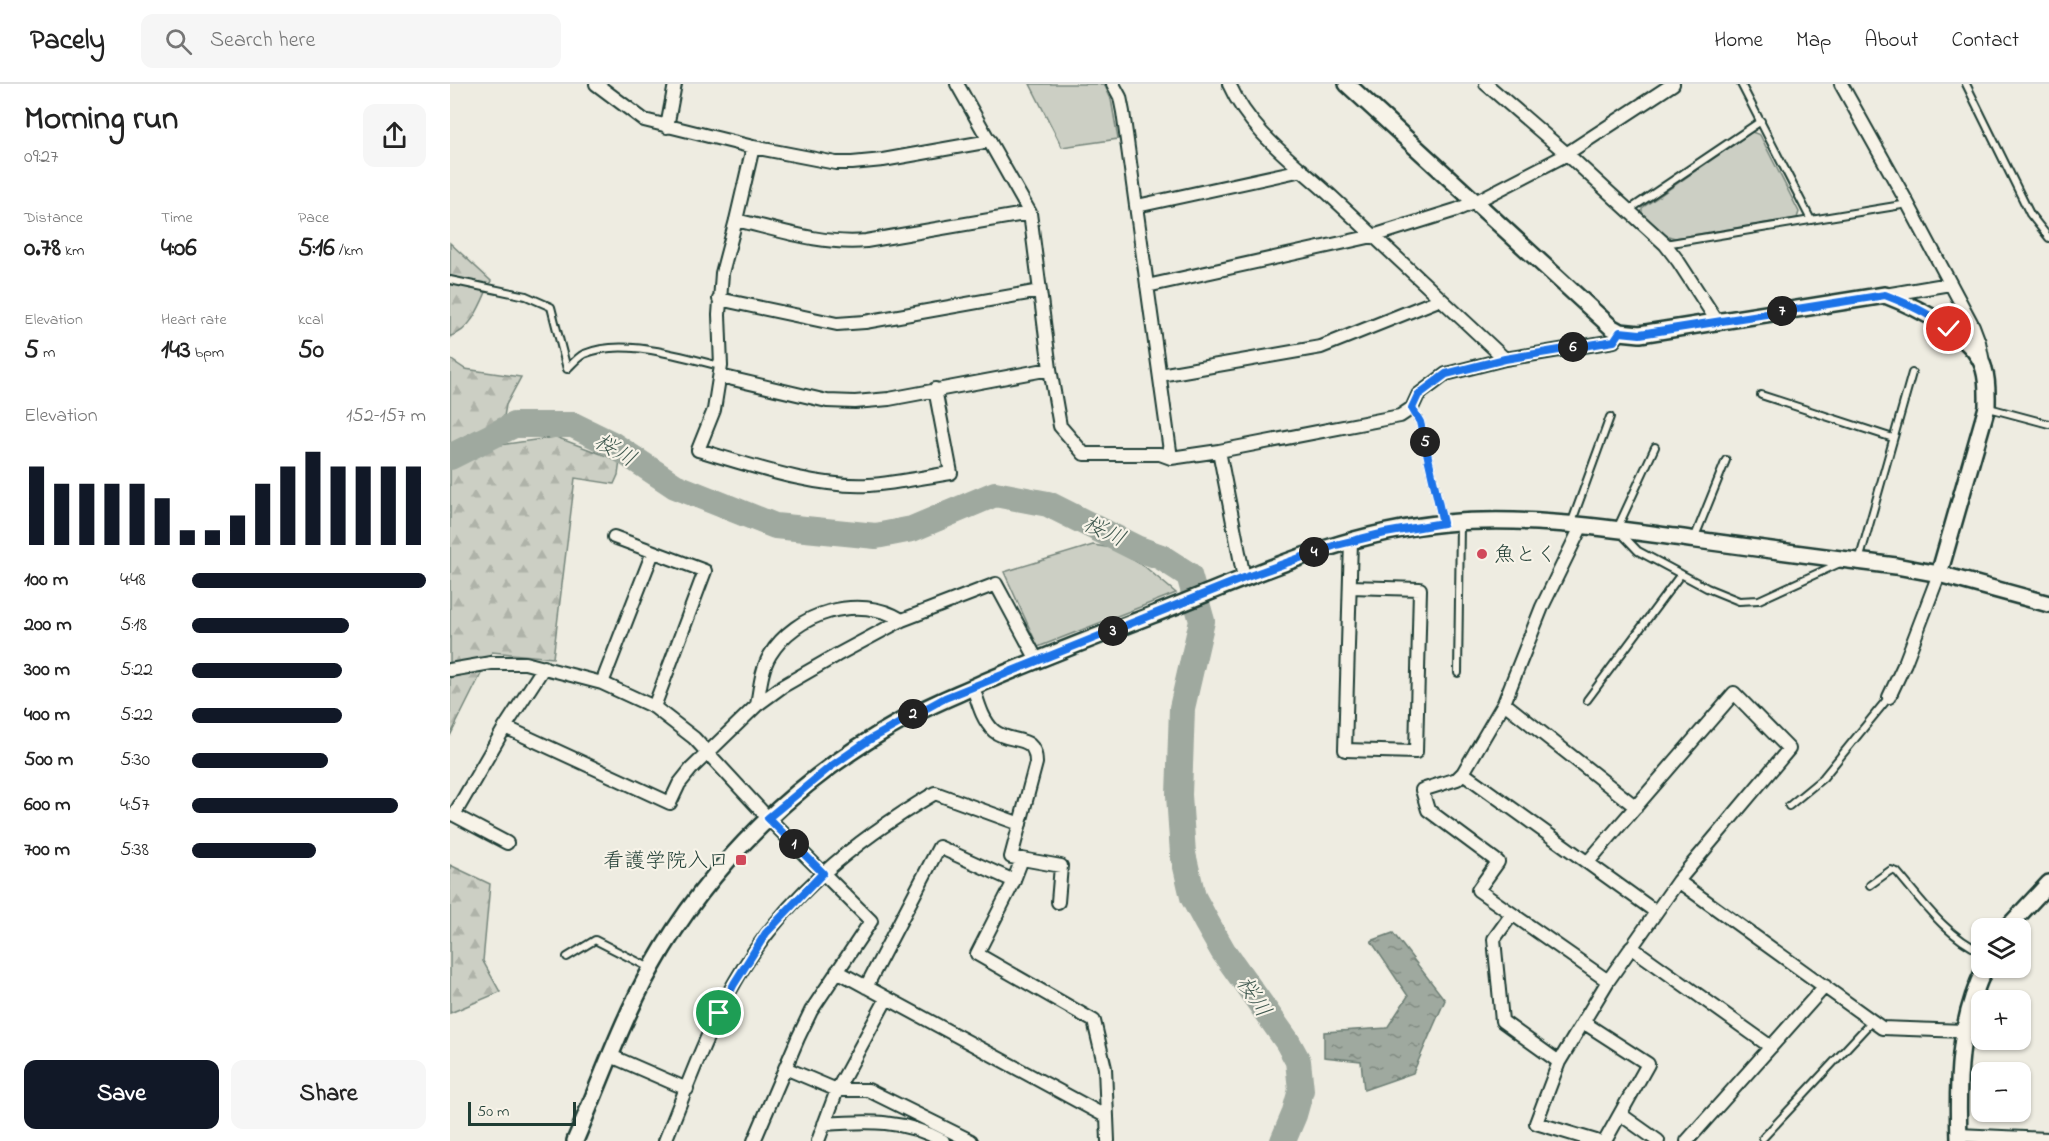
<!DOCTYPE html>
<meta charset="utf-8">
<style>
:root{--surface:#fff;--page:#f6f6f6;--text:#222;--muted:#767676;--line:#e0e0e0;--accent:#111827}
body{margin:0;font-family:"Indie Flower","Klee One",sans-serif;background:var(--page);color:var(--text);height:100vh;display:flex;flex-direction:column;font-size:22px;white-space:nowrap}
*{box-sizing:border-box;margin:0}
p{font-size:20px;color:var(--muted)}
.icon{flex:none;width:33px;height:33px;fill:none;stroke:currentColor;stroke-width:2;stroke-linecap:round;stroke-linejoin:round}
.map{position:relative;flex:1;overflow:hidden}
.sheet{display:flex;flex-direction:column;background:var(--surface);width:450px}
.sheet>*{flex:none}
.tools{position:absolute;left:1521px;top:834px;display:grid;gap:12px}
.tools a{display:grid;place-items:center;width:60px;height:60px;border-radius:12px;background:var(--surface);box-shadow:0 2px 4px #0004;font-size:30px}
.scale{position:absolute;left:18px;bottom:15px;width:108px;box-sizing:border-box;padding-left:6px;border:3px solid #1f3d34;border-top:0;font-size:16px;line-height:21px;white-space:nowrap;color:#1f3d34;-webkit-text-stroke:4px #f7f3e8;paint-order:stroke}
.pin{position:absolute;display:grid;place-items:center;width:51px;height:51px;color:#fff;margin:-26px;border:3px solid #fff;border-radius:50%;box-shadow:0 2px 6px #0007}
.km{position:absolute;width:30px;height:30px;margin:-15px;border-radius:50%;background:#222;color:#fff;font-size:16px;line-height:30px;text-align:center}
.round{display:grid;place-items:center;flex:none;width:63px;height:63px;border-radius:12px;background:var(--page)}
.head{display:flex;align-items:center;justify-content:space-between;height:102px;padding:0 24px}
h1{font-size:33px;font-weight:700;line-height:45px}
.metrics{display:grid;grid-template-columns:repeat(3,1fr);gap:9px;height:102px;padding:6px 24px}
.metrics div{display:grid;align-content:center}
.metrics b{font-size:26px;font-weight:700}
.metrics small{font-size:16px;font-weight:400}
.metrics p{font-size:16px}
.chart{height:168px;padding:12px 24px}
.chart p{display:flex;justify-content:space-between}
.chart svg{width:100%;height:108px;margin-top:6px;stroke:var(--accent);stroke-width:6}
.primary-button{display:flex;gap:12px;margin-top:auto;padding:12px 24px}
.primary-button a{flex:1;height:69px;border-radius:12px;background:var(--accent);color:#fff;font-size:24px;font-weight:700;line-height:69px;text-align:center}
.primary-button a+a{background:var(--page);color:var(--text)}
ul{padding:0 24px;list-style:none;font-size:20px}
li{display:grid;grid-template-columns:96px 72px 1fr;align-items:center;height:45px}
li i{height:15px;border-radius:8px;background:var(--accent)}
header{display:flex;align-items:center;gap:36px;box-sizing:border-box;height:84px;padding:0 30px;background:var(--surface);border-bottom:2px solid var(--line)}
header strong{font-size:28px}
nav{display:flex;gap:33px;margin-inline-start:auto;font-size:21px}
.search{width:420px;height:54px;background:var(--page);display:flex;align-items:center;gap:15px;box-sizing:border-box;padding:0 21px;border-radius:12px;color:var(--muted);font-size:22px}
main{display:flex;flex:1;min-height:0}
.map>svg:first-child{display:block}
.forest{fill:url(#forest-firs);stroke:#76867c;stroke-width:1.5}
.green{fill:#cccfc4;stroke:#76867c;stroke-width:1.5}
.water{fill:url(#water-ripples);stroke:#6c7e74;stroke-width:1.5}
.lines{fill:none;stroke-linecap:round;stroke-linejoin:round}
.river{stroke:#9fa99f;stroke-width:26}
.service-casing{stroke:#1f3d34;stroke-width:10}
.minor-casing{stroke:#1f3d34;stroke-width:16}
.tertiary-casing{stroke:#1f3d34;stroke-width:20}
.service{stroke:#f7f3e8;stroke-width:6}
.minor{stroke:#f7f3e8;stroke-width:12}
.tertiary{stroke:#f7f3e8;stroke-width:15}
.route-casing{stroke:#fff;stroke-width:12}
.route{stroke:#1a73e8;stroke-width:8}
.poi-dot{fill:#d1495b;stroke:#f7f3e8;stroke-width:2}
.labels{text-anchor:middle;stroke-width:4.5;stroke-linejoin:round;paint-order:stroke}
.poi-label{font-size:21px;fill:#1f3d34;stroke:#f7f3e8;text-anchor:start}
.water-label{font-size:22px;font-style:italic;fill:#3f584f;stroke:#f7f3e8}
</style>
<header>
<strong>Pacely</strong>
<div class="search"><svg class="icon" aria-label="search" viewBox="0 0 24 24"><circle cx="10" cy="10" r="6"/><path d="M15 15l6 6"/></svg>Search here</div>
<nav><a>Home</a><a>Map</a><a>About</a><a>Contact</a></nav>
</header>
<main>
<section class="sheet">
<div class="head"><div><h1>Morning run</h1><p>09:27</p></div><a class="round"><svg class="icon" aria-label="share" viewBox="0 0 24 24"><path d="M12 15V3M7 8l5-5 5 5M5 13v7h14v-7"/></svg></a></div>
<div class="metrics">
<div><p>Distance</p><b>0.78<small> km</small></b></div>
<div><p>Time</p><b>4:06</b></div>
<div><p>Pace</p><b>5:16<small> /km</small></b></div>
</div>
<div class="metrics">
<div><p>Elevation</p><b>5<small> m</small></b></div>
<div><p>Heart rate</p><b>143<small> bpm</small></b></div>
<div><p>kcal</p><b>50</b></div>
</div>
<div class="chart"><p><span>Elevation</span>152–157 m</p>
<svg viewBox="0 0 160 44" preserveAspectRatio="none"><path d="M5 44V12M15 44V19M25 44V19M35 44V19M45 44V19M55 44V25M65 44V38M75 44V38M85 44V32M95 44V19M105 44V12M115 44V6M125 44V12M135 44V12M145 44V12M155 44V12"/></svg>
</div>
<ul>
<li><b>100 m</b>4:48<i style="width:100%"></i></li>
<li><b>200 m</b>5:18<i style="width:67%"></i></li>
<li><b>300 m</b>5:22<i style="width:64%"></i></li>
<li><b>400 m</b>5:22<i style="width:64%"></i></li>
<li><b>500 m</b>5:30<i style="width:58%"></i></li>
<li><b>600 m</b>4:57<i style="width:88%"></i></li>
<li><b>700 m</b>5:38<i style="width:53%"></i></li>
</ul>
<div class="primary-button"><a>Save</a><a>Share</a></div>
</section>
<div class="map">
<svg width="1599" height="1057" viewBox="0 0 1599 1057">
<defs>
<pattern id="forest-firs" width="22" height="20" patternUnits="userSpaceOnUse" patternTransform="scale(1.5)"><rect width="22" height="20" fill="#cccfc4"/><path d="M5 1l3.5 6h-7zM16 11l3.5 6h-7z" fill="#afb3a9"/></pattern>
<pattern id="water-ripples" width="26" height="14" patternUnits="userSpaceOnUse" patternTransform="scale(1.5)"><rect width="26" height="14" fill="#9fa99f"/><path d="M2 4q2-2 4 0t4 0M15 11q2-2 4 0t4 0" fill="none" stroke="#818b82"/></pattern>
</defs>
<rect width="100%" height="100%" fill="#eeece1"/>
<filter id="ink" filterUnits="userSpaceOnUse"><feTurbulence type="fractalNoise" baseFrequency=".0167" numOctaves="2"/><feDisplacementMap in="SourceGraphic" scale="12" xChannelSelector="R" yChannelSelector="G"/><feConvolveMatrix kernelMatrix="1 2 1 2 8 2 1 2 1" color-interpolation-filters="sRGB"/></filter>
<g filter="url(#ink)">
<path class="forest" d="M0,159L41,197C32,216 23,246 1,252L0,255Z
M0,275L15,285L71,293L56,321L49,361L106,353L170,377L168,391L164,400L125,394L103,574L42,568L0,652Z
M0,781L40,800L33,877L50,908L0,929Z"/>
<path class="green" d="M580,0H654L661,15L668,55L612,63Z
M1302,48L1310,51L1349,128L1347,134L1225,154L1215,151L1192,131V124Z
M643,461L662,464L694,482L726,509L588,563L554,488Z"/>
<path class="water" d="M943,849L995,916L963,989L914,1006L911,977L874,973V948L937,944L958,912L921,857Z"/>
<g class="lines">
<path class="river" d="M0,373L64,341H123L162,360L225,402L325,442L426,452L462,445L545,410L598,420L686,464L711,473L739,491L752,537L732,624L729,711L733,770L743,813L757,839L773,867L837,957L848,977L851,1006L844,1031L833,1057"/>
<g class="service-casing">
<path id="service" d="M1291,0L1361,136
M1516,0L1580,130L1599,154
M1179,126L1311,37
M1215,160L1458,120
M0,196L76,212L101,223L117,285C122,280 128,273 134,270C173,253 231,273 271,282
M1311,311L1443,354
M962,324L970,338L993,439
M1539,324L1599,340
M1205,363L1167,445L1188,467L1257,504L1289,517L1309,516L1390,479
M1121,440L1160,333
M1244,455L1276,376
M1409,477L1462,289
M1008,589L1010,440
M1137,616L1231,490
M1339,722L1373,694L1439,613
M1420,801L1441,786L1447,788C1472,817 1496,852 1532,868
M117,873L145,856L200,884
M1313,1054L1422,937"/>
</g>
<g class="minor-casing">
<path id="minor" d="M146,0L194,36L303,63L386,79H402L433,76L540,57
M507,0L580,129L600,285L610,342L634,370H710L721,374L769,367L950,332L962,324L968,311L996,290L1055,275L1164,257L1170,248
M663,0L670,13L673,28L721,374
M779,0C801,49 843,77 882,113C939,167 997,221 1055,275
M1036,0L1117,70L1215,160L1228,177L1267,237
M1391,0L1458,120L1523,242L1529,258L1533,278
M217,43L225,0
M303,63L286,136L272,189L269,231L271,282L264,326L248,366C300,381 364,404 419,401C446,399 474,393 501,389L485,305
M687,122L852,86
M286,136C329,146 372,161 416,157L580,129
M697,202L923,152L1006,126L1025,118L1110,74L1223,0
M1435,211L1500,200
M269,215L387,240L415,238L590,207
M710,291L871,263L991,215
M270,292L377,317L405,318L439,315L600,285
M769,367L794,494
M1132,441L1092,523L1054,619L1013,689L1007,695L972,706L978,726L1048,778L1028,806L1158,897
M164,453L255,487L204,623
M900,503L970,505L966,668L895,666L901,457
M94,583L55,643L220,719L229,700L241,685L307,621L333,602L387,571L452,536L546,500L587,576
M0,586L41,579H75L152,599L204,623L244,654L318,734L421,837L361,927L348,954L304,1057
M152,599L203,468
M523,603C528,618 532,636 544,647C561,661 586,648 586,679L561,773L611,782L608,818
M1439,613L1455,579L1489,490
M1054,619L1186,723
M307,621C310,605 311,586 320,571C345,529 409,509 452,536
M55,643L4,731L57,759
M1013,689L1206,828
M572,775L562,801L527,870L644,937L655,984L658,1057
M1138,778L1284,609L1339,665L1228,797L1158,897L1109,978L1086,1039L1146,1057
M1228,797L1432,944L1514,947
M1062,830L1044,855L1052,937L1109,978
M1181,863L1321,963
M387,887L657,1033
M416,903L489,763L564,797
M1133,938L1198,980L1155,1057
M161,972L237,1005
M335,984L387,1006H418L521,1057
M1170,1030L1208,1057
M374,1040C418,1037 454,1035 493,1057
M1508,1051L1599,1055
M215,1057C236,1006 257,946 285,898C332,815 404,757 485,709L570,740
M368,1057L387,1006L437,914
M1237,1057L1375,902"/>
</g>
<g class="tertiary-casing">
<path id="tertiary" d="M897,0L1161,243L1170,248L1190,250L1435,211C1466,223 1525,251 1534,285C1538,298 1537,311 1537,323L1489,490
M1557,844L1599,799
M125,1057C150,999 171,938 202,883C260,779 350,693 453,636C479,621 506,611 532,599C588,575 645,553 702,531C798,494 892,448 996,439C1073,432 1150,443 1225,453C1299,463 1372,473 1446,482L1489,490L1599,520
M1509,1057C1507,997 1508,939 1535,884"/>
</g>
<use href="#service" class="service"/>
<use href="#minor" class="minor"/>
<use href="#tertiary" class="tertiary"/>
</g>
</g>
<g class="lines" filter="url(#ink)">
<g class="route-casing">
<path id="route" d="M269,929L284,900L316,849L373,789L318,734L380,683L419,656L495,614L794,494L886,461L935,449L993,439L970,338L962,324L968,311L996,290L1055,275L1164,257L1170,248L1190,250L1435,211C1458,220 1479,229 1499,245"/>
</g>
<use href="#route" class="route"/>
</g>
<g class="poi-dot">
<circle cx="1032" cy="470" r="6"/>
<rect x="285" y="770" width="12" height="12" rx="3"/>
</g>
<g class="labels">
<g class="poi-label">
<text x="1044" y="477">魚とく</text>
<text x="279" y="783" text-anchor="end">看護学院入口</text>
</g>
<g class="water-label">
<text transform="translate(166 365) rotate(30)" y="8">桜川</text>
<text transform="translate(655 446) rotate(25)" y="8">桜川</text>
<text transform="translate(805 912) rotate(57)" y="8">桜川</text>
</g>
</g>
</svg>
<div class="tools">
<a><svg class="icon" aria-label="layers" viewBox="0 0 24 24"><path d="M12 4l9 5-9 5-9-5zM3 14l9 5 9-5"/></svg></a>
<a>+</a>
<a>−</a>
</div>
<div class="scale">50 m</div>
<div class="pin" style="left:269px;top:929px;background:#1e9e55"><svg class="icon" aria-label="arrive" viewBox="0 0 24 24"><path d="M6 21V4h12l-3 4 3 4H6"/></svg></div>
<div class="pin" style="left:1499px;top:245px;background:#d93025"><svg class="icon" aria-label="check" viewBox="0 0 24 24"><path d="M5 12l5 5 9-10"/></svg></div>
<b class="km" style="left:344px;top:760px">1</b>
<b class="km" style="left:463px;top:630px">2</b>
<b class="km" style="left:663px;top:547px">3</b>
<b class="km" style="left:864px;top:468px">4</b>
<b class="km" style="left:975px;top:358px">5</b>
<b class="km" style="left:1123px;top:263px">6</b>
<b class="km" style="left:1332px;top:227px">7</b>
</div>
</main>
